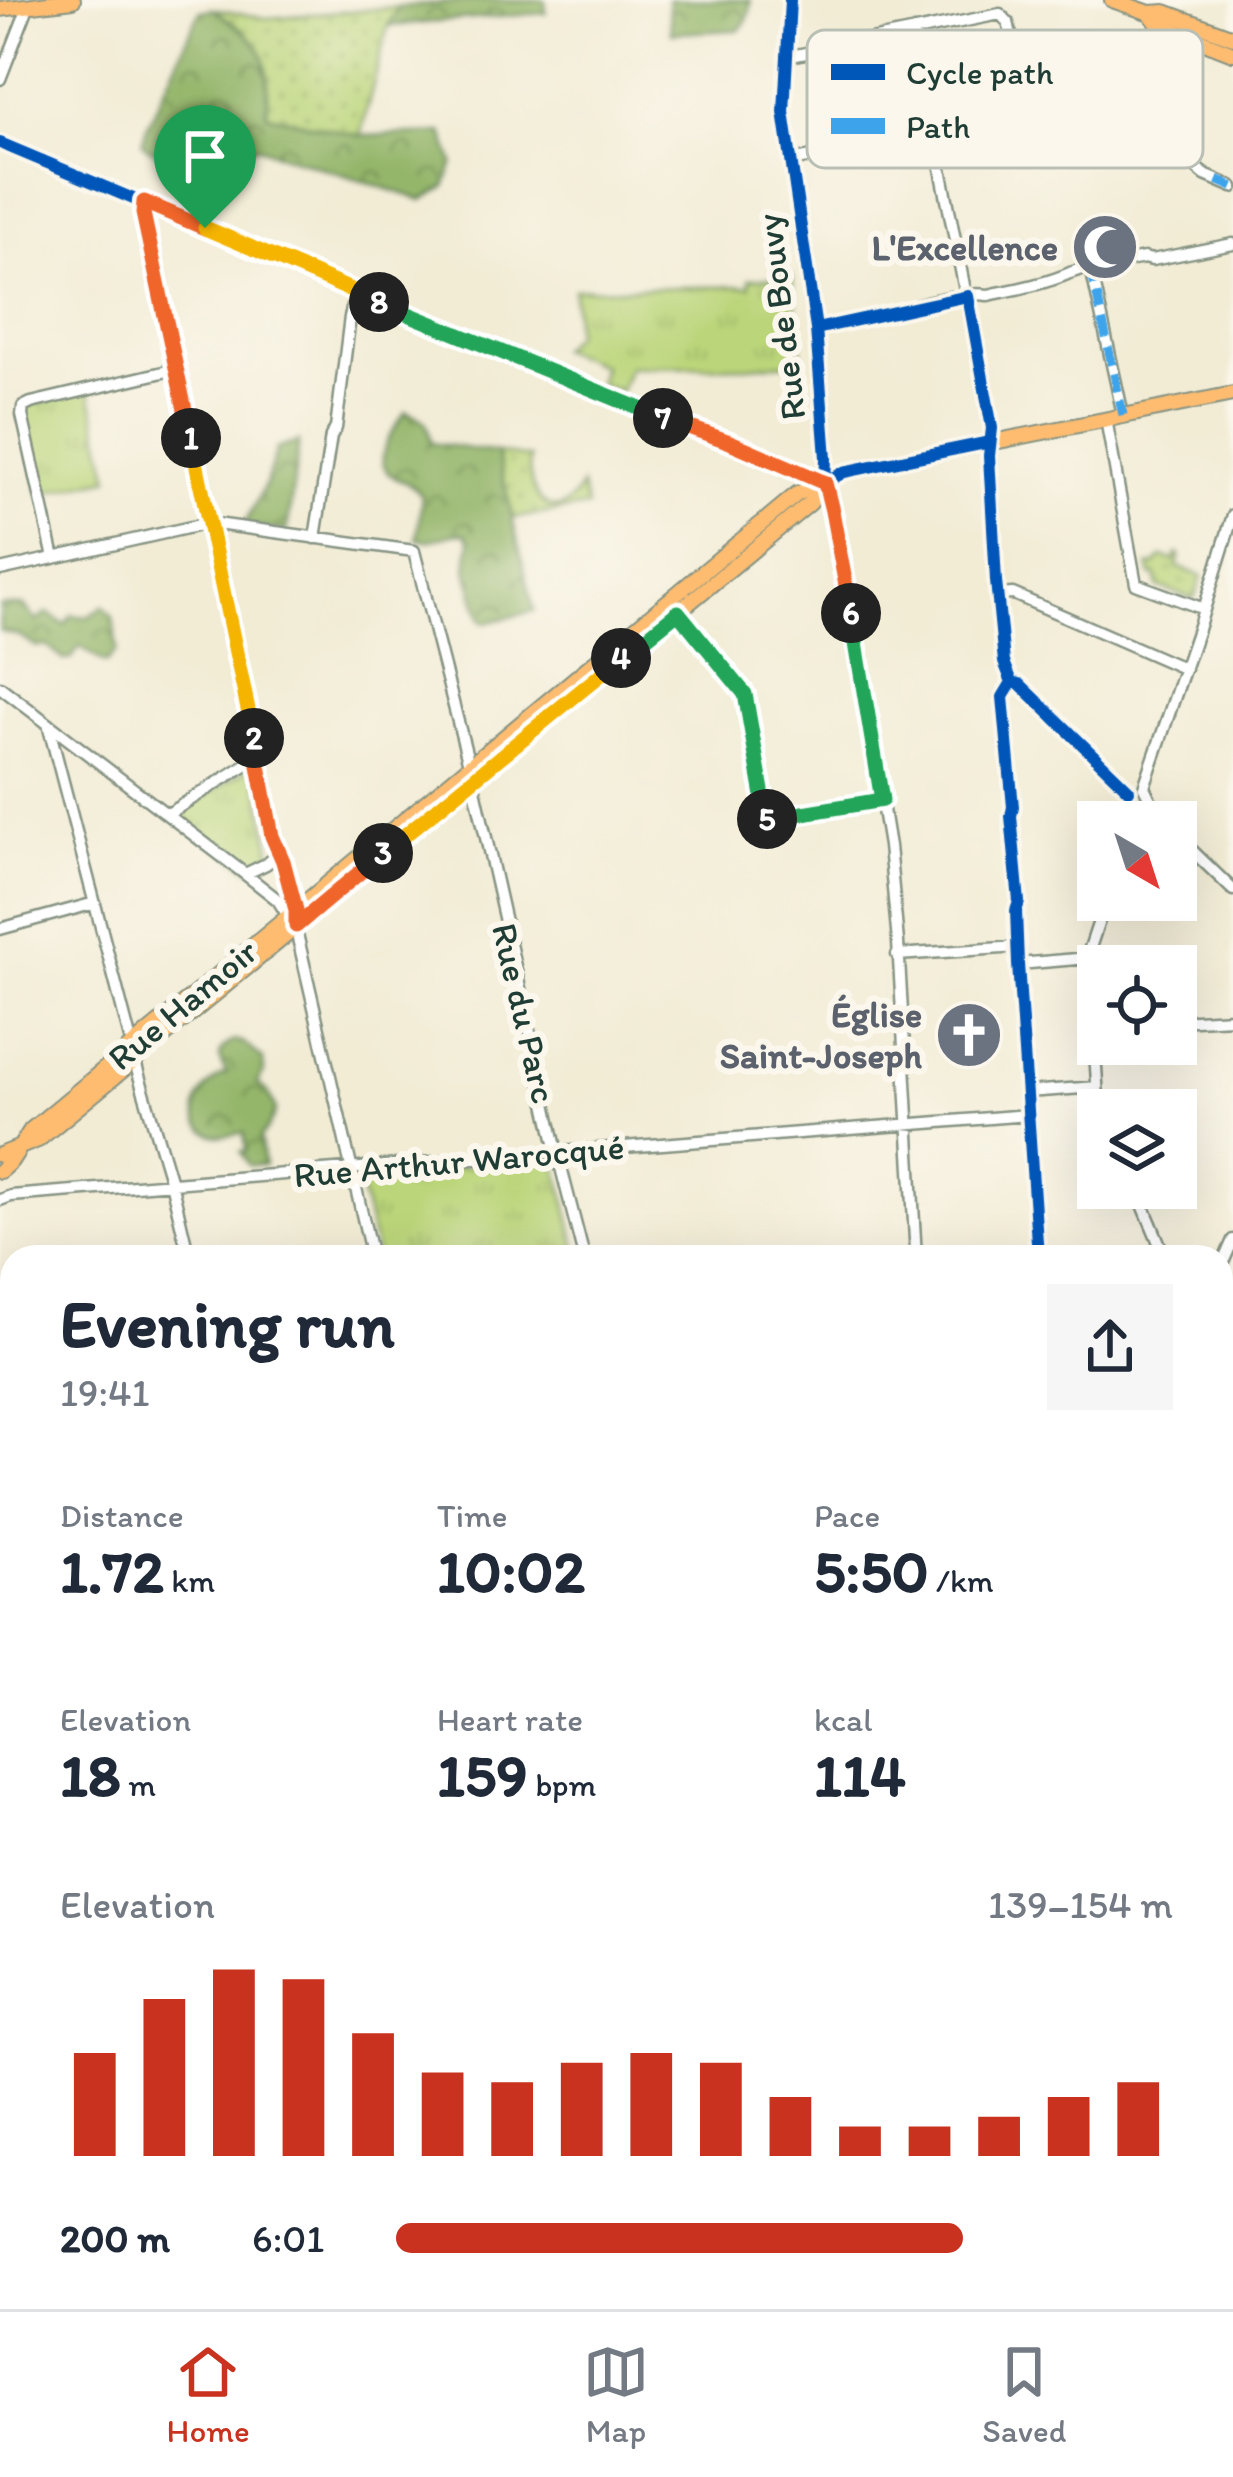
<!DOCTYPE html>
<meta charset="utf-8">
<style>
:root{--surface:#fff;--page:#f6f6f7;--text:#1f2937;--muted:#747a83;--line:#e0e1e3;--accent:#c8321e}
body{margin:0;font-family:Itim,sans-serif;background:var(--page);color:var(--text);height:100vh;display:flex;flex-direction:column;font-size:45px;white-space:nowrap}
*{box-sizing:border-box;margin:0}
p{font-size:39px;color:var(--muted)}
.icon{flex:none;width:66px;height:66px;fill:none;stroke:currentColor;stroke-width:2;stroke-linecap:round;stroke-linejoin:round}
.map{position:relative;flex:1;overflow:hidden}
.sheet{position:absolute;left:0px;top:1245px;width:1233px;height:1065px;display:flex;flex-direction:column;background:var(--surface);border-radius:36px 36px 0 0;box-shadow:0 12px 48px #0002}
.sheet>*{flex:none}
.needle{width:78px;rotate:141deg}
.buttons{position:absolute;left:1077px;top:801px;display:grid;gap:24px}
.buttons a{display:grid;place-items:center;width:120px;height:120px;border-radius:0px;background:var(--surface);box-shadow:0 12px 48px #0002;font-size:60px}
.pin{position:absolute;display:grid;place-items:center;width:102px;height:102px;color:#fff;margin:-123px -51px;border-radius:50% 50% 50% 0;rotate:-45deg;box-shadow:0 0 12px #0007}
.pin .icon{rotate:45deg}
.km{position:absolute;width:60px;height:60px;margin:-30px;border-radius:50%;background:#222;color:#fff;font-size:33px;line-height:60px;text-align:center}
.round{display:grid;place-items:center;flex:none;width:126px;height:126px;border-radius:0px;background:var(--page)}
.overview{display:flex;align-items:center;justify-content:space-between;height:204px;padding:0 60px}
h1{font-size:66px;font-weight:700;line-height:90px}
.metrics{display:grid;grid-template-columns:repeat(3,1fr);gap:18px;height:204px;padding:12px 60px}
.metrics div{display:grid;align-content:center}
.metrics b{font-size:60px;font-weight:700}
.metrics small{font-size:33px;font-weight:400}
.metrics p{font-size:33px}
.chart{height:336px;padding:24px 60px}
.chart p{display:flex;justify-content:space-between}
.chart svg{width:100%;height:216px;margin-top:12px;stroke:var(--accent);stroke-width:6}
ul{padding:0 60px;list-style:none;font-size:39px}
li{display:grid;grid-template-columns:192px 144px 1fr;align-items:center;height:90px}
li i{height:30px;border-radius:15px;background:var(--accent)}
.menu{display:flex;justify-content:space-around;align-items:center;height:168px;border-top:3px solid var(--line);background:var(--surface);font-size:33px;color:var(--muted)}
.menu a{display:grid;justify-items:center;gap:6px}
.menu .active{color:var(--accent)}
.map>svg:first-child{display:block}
.grass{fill:url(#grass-dots);stroke:#6d8957;stroke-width:3}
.forest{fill:url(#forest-crowns);stroke:#5a7a4f;stroke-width:3}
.park{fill:url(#park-tufts);stroke:#6d8957;stroke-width:3}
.garden{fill:#bbd57a;stroke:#6d8957;stroke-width:3}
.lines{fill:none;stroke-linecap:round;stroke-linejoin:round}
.minor-casing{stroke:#889484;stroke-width:15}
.major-casing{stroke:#889484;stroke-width:18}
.minor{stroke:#fff;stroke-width:10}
.major{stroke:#fdbc70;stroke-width:14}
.quiet{stroke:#3da4eb;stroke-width:9;stroke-dasharray:18 9;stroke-linecap:butt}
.cycleway-casing{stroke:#fbf7ec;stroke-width:20}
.cycleway{stroke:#0057b8;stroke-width:12}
.split-1-casing{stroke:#fff;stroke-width:24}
.split-2-casing{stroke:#fff;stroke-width:24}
.split-3-casing{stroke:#fff;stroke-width:24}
.split-4-casing{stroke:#fff;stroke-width:24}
.split-5-casing{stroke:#fff;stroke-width:24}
.split-6-casing{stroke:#fff;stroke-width:24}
.split-7-casing{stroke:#fff;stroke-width:24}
.split-8-casing{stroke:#fff;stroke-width:24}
.split-9-casing{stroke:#fff;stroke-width:24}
.split-1{stroke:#f0652b;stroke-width:15}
.split-2{stroke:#f5b400;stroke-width:15}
.split-3{stroke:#f0652b;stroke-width:15}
.split-4{stroke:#f5b400;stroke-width:15}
.split-5{stroke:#22a559;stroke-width:15}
.split-6{stroke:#22a559;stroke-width:15}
.split-7{stroke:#f0652b;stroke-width:15}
.split-8{stroke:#22a559;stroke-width:15}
.split-9{stroke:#f5b400;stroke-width:15}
.labels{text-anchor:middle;stroke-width:12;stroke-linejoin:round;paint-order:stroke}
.worship-label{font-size:36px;font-weight:bold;fill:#5b616d;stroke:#fbf7ec;text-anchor:end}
.street-label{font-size:36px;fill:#1f3d34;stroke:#fbf7ec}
.key{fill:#fbf7ec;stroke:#b9bfb5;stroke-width:3}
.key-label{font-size:33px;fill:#1f3d34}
</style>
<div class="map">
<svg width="1233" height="2309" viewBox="0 0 1233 2309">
<defs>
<pattern id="grass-dots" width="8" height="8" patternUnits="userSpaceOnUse" patternTransform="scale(3)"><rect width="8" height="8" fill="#bbd57a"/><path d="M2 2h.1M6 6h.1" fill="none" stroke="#a0b86a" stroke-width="1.8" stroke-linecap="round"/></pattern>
<pattern id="forest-crowns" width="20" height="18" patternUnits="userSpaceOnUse" patternTransform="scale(3)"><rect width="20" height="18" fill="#94b66a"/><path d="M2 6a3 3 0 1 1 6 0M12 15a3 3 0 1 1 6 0" fill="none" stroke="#789558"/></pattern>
<pattern id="park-tufts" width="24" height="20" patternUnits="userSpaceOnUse" patternTransform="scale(3)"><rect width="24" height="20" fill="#bbd57a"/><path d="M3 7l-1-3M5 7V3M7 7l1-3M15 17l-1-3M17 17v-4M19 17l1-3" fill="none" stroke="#a0b86a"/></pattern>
</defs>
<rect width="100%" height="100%" fill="#fbf7ec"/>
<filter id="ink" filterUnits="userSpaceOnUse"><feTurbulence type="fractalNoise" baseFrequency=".00833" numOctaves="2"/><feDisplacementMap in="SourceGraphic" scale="24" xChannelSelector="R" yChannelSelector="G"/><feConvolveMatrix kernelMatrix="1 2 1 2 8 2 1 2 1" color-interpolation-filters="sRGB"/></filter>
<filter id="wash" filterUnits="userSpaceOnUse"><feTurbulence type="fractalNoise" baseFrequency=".004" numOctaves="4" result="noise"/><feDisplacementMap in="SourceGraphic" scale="48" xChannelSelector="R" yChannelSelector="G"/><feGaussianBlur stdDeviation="2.7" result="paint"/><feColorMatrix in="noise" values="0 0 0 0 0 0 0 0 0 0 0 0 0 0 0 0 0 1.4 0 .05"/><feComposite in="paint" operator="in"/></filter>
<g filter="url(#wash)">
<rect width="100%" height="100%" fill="#f2ecd5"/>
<path class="grass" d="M399,7L388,26L360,136L267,114C271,49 265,46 213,9L267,18Z
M497,453L530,458C524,497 558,531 581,486L587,507L513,518Z
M1177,554L1180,555L1177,567L1202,576L1194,599L1158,587L1156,575H1151L1149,566L1155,565L1162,557L1174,561Z
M12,1495V1744L0,1747V1498Z
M431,2298H507L506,2309H414Z
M520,2298H667L669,2309H520Z"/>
<path class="forest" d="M480,0H545L546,13L388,26L399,7Z
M668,0H750C751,13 748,20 739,30L671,33Z
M213,9C267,48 269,48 267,114L360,136L443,133L454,163L445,187L422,200L256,146C236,154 235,180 211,179L147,148L142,143L146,129L200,11Z
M406,412C428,420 427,422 431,443L497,453L534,611L486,623L482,621L467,570L470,541L466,534C449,530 435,545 417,539L422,496C410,479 403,485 390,474C371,458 395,427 406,412Z
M299,442L287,531L244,526L267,481L277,448Z
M24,606L37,621L48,613L65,625L72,615L88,617L103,606L113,617L117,651L107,662H103L80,646L71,659L64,660L47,646L37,647L19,636L0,631V606Z
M234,1041L244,1043L263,1060L264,1072L257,1083L267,1092L276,1110L269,1126L260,1138L264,1165L249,1166L241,1152L246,1151L244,1133C233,1132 225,1139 214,1135C178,1122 204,1081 227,1073C216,1058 218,1049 234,1041Z
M1233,1934V1984L1221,1989V1935Z
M347,2298H423L426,2302L414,2309H347Z"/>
<path class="park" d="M792,276L802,362L748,366L629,367L620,391L598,383L603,366L559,349L574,334V289L750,286V279Z
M89,389L110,478L40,494L23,407Z
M250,767L258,782L272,855L249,869L186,822L181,812Z
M548,1158L557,1166L579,1257H377L361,1191V1183L367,1176Z"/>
<path class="garden" d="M5,1614L12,1636V1700L0,1698V1616Z
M12,1761V2061L0,2064V1764Z
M1233,2243L1231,2304H1215V2298H1221V2245Z"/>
</g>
<g filter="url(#ink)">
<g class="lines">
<g class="minor-casing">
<path id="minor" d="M790,0L784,112L816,329L826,458L825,483L833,511L851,616L889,846L898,942L916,1257
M914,31L992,428L989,456L996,581L1004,662L1012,682
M786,57L1000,14L1008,22L1029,113
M0,79L28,7
M900,97L926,90
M0,143L521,362L730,442L823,483
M791,161L1112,99L1205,175L1233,187
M144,202L143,213L272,836L283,861L295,914
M1091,268L1123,415
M816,329L900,312C918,301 966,292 988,295C1016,289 1045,284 1070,273C1092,264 1121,263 1144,258L1152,260L1233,244
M1106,419L1136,584L1204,609
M315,538L331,436L336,428L350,317L356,292
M54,558L22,415L23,407L31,403L176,369
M0,570L209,523L414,551L473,780L557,1152L584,1257
M999,595L1013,594L1185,669
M678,612L745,694L767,820L882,800
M1012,682L1003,697L1013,807L1011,816L1019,902L1016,911L1018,964L1038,1257
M1012,682L1020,684L1129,790
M0,687L245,874L278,900L288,916L294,921L372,1257
M48,724L132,1046
M1144,787L1198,629L1233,515
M1144,787L1150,799L1149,809
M1129,790V803L1135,813
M1149,809L1162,822
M168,814L258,757
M1176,835L1233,890
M245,874L266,864L280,854
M0,929L95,903
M897,955L1018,947
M1018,964L1089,958
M1176,1021L1233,1018
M134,1059L172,1186L189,1257
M1027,1092L1097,1087
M1103,1110L1098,1098L1089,958L1090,948L1106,900
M1136,1188L1165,1257
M0,1200L11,1196C350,1171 689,1139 1028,1115
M1221,1267L1233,1240
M0,1294L12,1339
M1221,1387L1233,1415
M1221,1570L1233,1563
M0,1756L12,1753
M1221,1795L1233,1794
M1221,2058L1233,2054
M0,2071L12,2068
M89,2298L92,2309
M179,2298L180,2309
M942,2298L943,2309
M1094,2298L1095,2309
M115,2309L146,2298
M513,2309V2298"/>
</g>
<g class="major-casing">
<path id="major" d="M1112,0L1150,13L1165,12L1233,37
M0,9L73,0
M1150,13L1158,24L1233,53
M0,1155L38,1140L810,503L822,487
M0,1171L11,1161L31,1130L797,494L844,472L1233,394"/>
</g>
<use href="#minor" class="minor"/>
<use href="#major" class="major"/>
<path class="quiet" d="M1217,180L1233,187
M1091,268L1123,415"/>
<g class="cycleway-casing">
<path id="cycleway" d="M790,0L784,112L816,329L826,458L825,483
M0,143L521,362L730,442L825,483
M816,329L968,296L992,428L989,456L996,581L1004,662L1012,682
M825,483L844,472L990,442
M1012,682L1003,697L1013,807L1011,816L1019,902L1016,911L1018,964L1038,1257
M1012,682L1020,684L1129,790"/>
</g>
<use href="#cycleway" class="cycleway"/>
</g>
</g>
<g class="lines" filter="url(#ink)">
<g class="split-1-casing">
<path id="split-1" d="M191,438L143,213L144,202L205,228"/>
</g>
<g class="split-2-casing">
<path id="split-2" d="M191,438L254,738"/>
</g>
<g class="split-3-casing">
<path id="split-3" d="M254,738L272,836L283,861L296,910V926L383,853"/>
</g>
<g class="split-4-casing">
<path id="split-4" d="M383,853L621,658"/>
</g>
<g class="split-5-casing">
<path id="split-5" d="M621,658L678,612L745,694L767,819"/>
</g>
<g class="split-6-casing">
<path id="split-6" d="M767,819L882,800L851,613"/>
</g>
<g class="split-7-casing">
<path id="split-7" d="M663,418L730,442L825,483L832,511L851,613"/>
</g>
<g class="split-8-casing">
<path id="split-8" d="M379,302L663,418"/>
</g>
<g class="split-9-casing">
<path id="split-9" d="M205,228L379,302"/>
</g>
<use href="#split-1" class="split-1"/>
<use href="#split-2" class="split-2"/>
<use href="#split-3" class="split-3"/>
<use href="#split-4" class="split-4"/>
<use href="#split-5" class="split-5"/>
<use href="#split-6" class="split-6"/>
<use href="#split-7" class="split-7"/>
<use href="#split-8" class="split-8"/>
<use href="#split-9" class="split-9"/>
</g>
<defs>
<g id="mosque-disc" transform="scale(3.45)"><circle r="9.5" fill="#6b7280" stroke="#fbf7ec"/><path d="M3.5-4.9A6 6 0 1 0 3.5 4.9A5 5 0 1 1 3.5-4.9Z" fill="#fff"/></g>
<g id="church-disc" transform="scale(3.45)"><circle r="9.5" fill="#6b7280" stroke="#fbf7ec"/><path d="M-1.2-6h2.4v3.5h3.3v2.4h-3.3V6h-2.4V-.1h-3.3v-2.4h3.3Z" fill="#fff"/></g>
</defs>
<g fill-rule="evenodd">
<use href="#mosque-disc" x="1105" y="247"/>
<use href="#church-disc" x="969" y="1035"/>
</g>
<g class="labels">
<g class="worship-label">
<text x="1058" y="260">L'Excellence</text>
<text x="922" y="1027">Église<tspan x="922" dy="41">Saint-Joseph</tspan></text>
</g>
<g class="street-label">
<text transform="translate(780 317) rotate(-97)" y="13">Rue de Bouvy</text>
<text transform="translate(182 1004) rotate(-40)" y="13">Rue Hamoir</text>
<text transform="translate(525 1013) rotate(77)" y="13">Rue du Parc</text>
<text transform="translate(459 1160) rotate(-5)" y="13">Rue Arthur Warocqué</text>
</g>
</g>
<rect x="807" y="30" width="396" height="138" rx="18" class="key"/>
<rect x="831" y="64" width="54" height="16" fill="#0057b8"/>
<rect x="831" y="118" width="54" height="16" fill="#3da4eb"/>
<g class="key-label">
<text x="906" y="84">Cycle path</text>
<text x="906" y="138">Path</text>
</g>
</svg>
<div class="buttons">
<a><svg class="needle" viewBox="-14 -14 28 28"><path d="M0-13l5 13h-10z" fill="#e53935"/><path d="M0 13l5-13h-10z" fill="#747a83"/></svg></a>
<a><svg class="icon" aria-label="locate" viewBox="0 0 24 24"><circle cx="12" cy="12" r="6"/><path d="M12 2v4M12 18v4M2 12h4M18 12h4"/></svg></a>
<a><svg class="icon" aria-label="layers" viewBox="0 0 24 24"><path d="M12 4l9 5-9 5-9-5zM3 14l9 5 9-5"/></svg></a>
</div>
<div class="pin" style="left:205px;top:228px;background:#1e9e55"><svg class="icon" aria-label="arrive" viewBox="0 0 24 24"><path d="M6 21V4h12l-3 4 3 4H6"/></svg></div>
<b class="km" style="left:191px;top:438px">1</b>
<b class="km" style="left:254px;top:738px">2</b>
<b class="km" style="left:383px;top:853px">3</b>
<b class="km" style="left:621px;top:658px">4</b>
<b class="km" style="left:767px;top:819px">5</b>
<b class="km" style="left:851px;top:613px">6</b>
<b class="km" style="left:663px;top:418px">7</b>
<b class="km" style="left:379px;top:302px">8</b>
<section class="sheet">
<div class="overview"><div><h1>Evening run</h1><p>19:41</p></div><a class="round"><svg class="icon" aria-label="share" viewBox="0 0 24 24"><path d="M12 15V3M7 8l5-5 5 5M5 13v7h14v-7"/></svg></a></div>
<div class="metrics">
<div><p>Distance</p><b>1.72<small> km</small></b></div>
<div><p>Time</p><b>10:02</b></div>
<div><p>Pace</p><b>5:50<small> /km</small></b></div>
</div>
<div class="metrics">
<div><p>Elevation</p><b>18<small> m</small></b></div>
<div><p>Heart rate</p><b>159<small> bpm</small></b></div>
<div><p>kcal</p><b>114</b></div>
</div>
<div class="chart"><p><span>Elevation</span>139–154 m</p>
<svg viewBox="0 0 160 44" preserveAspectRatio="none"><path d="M5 44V23M15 44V12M25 44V6M35 44V8M45 44V19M55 44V27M65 44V29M75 44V25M85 44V23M95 44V25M105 44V32M115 44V38M125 44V38M135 44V36M145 44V32M155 44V29"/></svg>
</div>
<ul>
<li><b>200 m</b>6:01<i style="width:73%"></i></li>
</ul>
</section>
</div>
<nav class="menu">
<a class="active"><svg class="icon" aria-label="home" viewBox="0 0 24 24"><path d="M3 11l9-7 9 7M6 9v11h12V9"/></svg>Home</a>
<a><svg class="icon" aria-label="map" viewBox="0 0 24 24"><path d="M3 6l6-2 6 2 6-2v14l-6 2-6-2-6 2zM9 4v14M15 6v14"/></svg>Map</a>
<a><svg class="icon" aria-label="saved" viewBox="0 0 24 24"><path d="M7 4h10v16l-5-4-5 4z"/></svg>Saved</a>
</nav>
